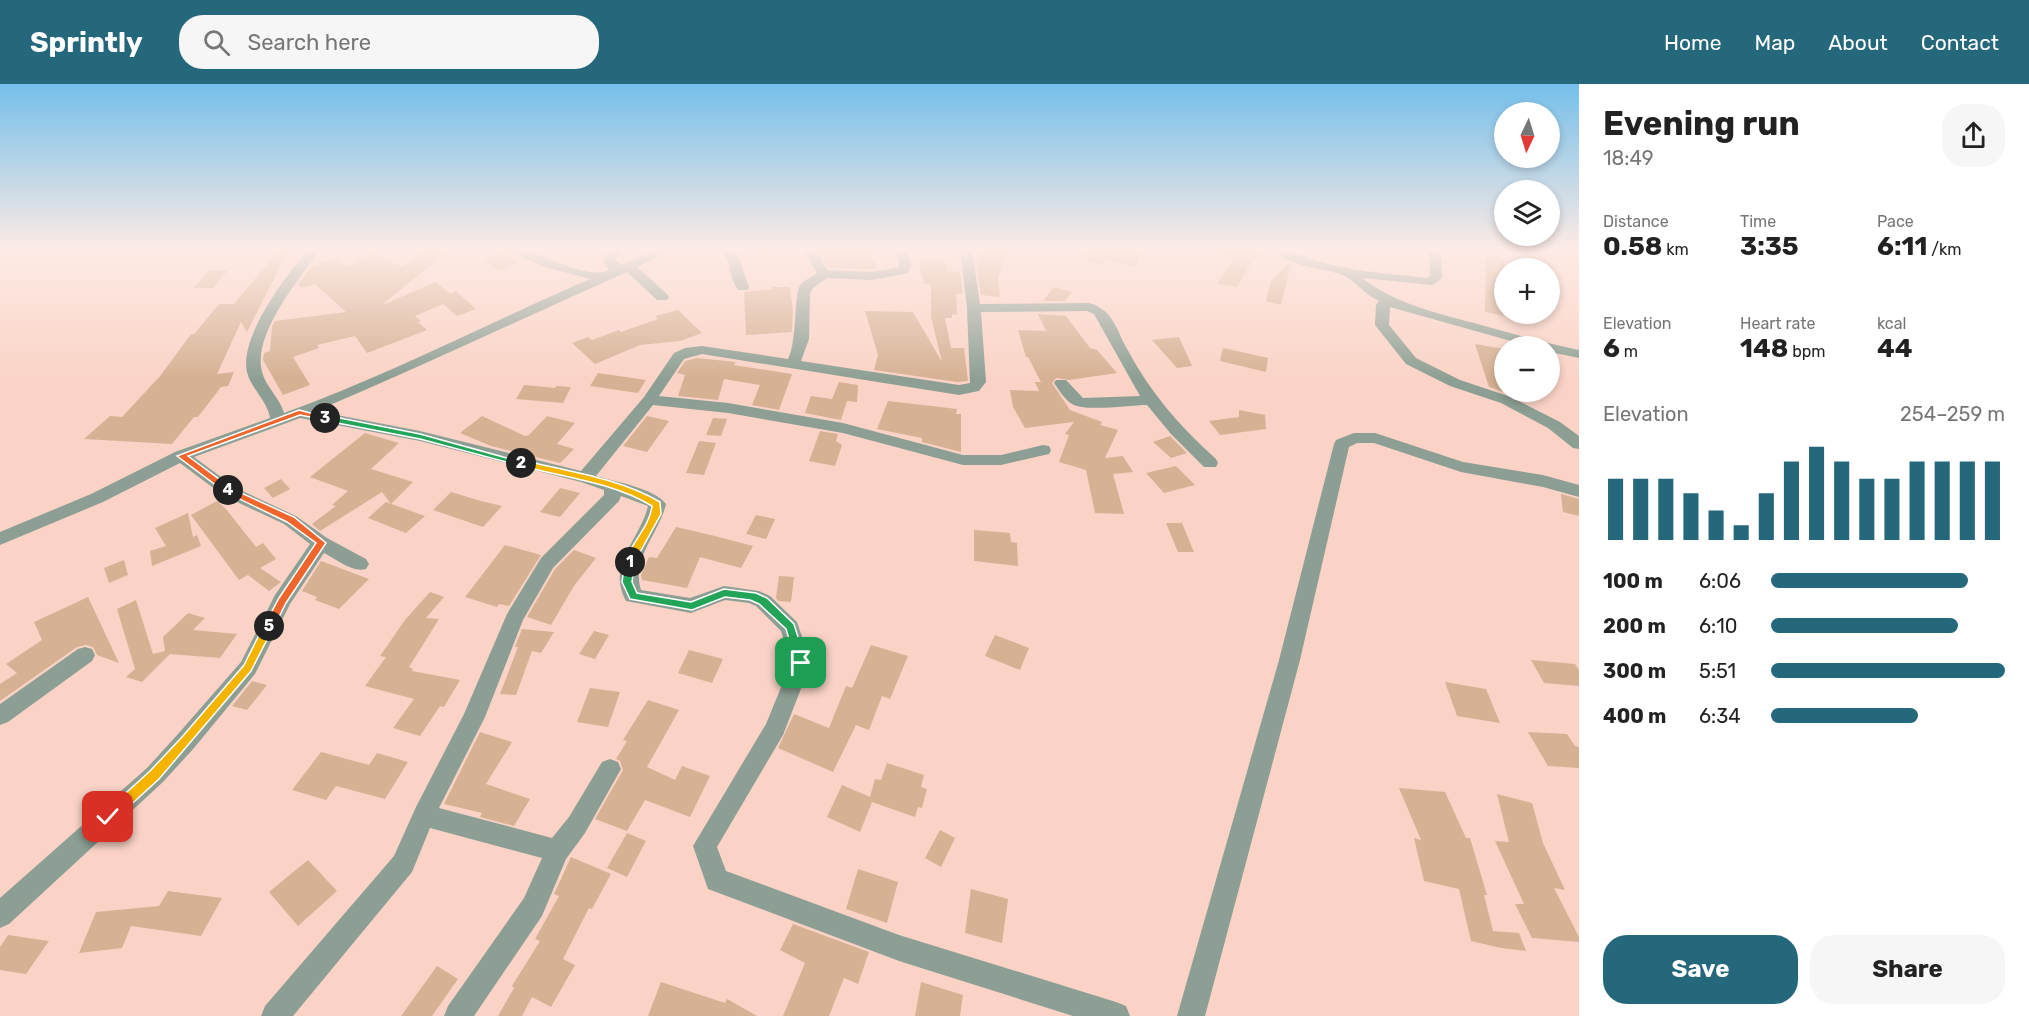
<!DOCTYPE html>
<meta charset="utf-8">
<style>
:root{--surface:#fff;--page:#f6f6f6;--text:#222;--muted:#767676;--accent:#26687b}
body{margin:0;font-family:Rubik,sans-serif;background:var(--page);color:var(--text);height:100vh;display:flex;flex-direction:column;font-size:22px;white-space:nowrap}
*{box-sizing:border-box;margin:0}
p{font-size:20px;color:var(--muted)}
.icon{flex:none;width:33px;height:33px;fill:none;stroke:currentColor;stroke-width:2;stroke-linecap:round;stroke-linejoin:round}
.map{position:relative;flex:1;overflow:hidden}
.panel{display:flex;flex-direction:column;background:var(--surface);width:450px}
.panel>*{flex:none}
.needle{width:39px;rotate:184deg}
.buttons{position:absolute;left:1494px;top:18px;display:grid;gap:12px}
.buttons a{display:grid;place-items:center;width:66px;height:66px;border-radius:50%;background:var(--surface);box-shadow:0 3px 9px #0003;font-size:30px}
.pin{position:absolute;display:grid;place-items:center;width:51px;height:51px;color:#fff;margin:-26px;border-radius:12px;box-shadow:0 3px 9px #0006}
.km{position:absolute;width:30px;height:30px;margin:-15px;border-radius:50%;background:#222;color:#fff;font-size:16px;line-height:30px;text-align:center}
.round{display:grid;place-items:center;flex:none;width:63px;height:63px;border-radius:24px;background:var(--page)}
.summary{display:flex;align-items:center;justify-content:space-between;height:102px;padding:0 24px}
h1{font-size:33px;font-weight:700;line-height:45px}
.figures{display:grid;grid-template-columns:repeat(3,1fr);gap:9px;height:102px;padding:6px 24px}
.figures div{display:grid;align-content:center}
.figures b{font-size:26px;font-weight:700}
.figures small{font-size:16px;font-weight:400}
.figures p{font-size:16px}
.chart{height:168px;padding:12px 24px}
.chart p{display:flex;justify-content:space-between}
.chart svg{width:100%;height:108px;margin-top:6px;stroke:var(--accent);stroke-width:6}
.button{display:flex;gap:12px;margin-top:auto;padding:12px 24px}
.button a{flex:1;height:69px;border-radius:24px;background:var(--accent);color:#fff;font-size:24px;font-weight:700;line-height:69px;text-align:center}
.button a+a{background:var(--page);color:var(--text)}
ul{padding:0 24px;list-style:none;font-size:20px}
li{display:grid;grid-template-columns:96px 72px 1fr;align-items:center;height:45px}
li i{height:15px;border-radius:8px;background:var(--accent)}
header{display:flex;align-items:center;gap:36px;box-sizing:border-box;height:84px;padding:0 30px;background:var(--accent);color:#fff}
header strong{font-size:28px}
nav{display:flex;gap:33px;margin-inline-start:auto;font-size:21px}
.search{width:420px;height:54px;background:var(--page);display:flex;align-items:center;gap:15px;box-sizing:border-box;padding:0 21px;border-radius:24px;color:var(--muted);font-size:22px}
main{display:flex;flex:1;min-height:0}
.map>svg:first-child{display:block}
.building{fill:#d6b194}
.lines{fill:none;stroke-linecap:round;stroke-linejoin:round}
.minor{fill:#8d9f94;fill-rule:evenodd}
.split-1{fill:#22a559;stroke:#fff;stroke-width:1.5}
.split-2{fill:#f5b400;stroke:#fff;stroke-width:1.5}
.split-3{fill:#22a559;stroke:#fff;stroke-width:1.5}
.split-4{fill:#f0652b;stroke:#fff;stroke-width:1.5}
.split-5{fill:#f0652b;stroke:#fff;stroke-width:1.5}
.split-6{fill:#f5b400;stroke:#fff;stroke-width:1.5}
</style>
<header>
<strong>Sprintly</strong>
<div class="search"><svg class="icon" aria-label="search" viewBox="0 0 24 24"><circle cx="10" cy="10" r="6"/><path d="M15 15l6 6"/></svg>Search here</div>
<nav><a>Home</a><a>Map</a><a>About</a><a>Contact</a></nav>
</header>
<main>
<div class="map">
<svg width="1579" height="932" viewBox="0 0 1579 932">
<rect width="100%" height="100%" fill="#fad3c6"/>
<path class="building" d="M280,165H289L247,248L241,238L217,290L234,288L228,302L221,303L198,333H194L172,360L84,355L110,332L122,333L161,291L191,250H194L219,220H234Z
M426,165H450L382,221L436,198L450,210L456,207L476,225L457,232L443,220L415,232L421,237L418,238L427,246L367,269L355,252L317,261L319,264L293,273L310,301L283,311L263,276L264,269L270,267L272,242L275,237L346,228L315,200L302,204L298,200L311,183L337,174L346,183L372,170L403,183Z
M818,165H868L878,185L829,184Z
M983,165H1010L998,193L1000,213L981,211L976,180Z
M1082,165H1121L1141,169L1135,183L1105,176L1102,181L1087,177L1090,173L1081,171Z
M1217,165H1268L1252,177L1237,203L1217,200L1234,174L1216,167Z
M502,169L518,178L499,186L483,177Z
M1486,172L1504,173V232L1485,228Z
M944,175L948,187L960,188L963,210H956L957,231L952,230V234H945L951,264H964L968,297L957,298L874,286L878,271L865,227L913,228L942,278L931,233V200H924L918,176Z
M1289,179H1291L1281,221L1266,217L1271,197Z
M209,186H228L213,204H194Z
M771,203H790L793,227L792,248L746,251L744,208L771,205Z
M1054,203L1072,208L1065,217H1043Z
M678,226L702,249L680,257L640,261L595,280L572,259L588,253L592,256L619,246L621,248L658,235L655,232Z
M1038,230L1066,232L1090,264L1097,266L1117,289L1069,296L1056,294L1052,299L1070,326L1102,338L1100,341L1118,346L1105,374L1123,372L1133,388L1113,390L1124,430L1095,429L1086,386L1059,378L1069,351L1065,350L1074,338L1025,344L1013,323L1010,306L1039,307L1035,298H1041L1028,273H1026L1018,246L1046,247Z
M1179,253L1192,282L1177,284L1152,256Z
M1475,260L1504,265V308L1489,303Z
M1223,264L1268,274L1266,288L1220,277Z
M697,274L736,278L734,281L792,290L779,326L752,321L760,301L724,295L718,316L678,312L685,291L677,289L685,277Z
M598,289L646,296L638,309L590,302Z
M839,298L858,301L857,318L847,317L841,336L805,329L811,312L832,315Z
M524,301L555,304L556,302L571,303L563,319L516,315Z
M888,317L957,325L956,330H961V368L922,358V354L877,345Z
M1239,326L1265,331L1266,345L1220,351L1209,337L1239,333Z
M482,332L525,352L529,351L547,332L575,339L557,360L574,365L560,379L491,362L460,349Z
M647,332L669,337L647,368L623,362Z
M713,334L727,335L721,352L706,351Z
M820,347L838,350L836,357L842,361L835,382L809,377Z
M365,349L399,359L371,385L413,398L391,420L382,408L320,447L312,440L336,422L332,421L348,407L310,393Z
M1170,352L1187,369L1171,374L1153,358Z
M699,357L716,359L704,391L686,389Z
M1176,382L1195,401L1164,409L1146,389Z
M281,395L290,405L273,414L264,404Z
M560,404L580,409L560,433L540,428Z
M451,408L481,417L502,422L483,443L433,426Z
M1561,410L1579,415V432L1563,428Z
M217,417L226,425L256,463L263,459L276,475L260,484L281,498L269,507L248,491L239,496L191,431Z
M386,418L425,432L406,449L368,434Z
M188,429L193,453L197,451L201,462L152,482L150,467L166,462L155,444Z
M756,431L775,435L766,455L746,450Z
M1166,439H1182L1194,468H1178Z
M676,443L715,452L753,462L741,484L700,473L687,504L642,496L641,491L649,473L657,474Z
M974,446L1010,449L1011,458L1017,459L1018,482L974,477Z
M505,461L541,471L509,522L499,520L497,523L465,513Z
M574,466L596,474L574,502L551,541L527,533L555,485Z
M124,476L128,491L109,499L104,484Z
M321,477L369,495L339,525L315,516L317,513L302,507Z
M779,492L794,493L791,518L778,517L776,514Z
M430,508L444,513L426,534L439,535L409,583L413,585L412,587L460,596L444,623L440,622L420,652L393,644L414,615L365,602L386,573L380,572L405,536Z
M88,513L119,579L97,571L93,563L86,561L77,563L0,617V600L17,589L6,580L42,556L34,538Z
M136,516L153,570L165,567L163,553L188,529L205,534L193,546L237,550L220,574L170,570L142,598L126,593L135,585L117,525Z
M522,545L554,548L541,569L532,567L516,611L500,610L518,563H515Z
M594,547L609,551L595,575L579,570Z
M995,551L1029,564L1020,586L985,572Z
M871,561L908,572L890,615L882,612L869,646L856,641L833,688L778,664L794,630L829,644L846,602L852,604Z
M689,566L723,575L712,599L678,589Z
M1531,576L1575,580L1579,586V602L1544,599Z
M252,597L267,601L247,626L232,622Z
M1445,598L1486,605L1500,639L1457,632Z
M590,604L620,608L608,643L577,638Z
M648,616L679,626L647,683L675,696L682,682L710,692L690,733L645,716L627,747L595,735L623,686L620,677L616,675L627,657L623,656Z
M480,648L512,658L486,700L530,715L514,742L480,733L482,729L444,720Z
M1528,648L1567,650L1575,662L1579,663V684L1548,682Z
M321,668L369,681L377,669L408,678L385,715L336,702L326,716L292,706Z
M887,679L924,691L921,703L927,705L922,724L918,723L915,733L872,718L860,748L827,733L842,701L870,713L875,695L881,696Z
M1399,704L1445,708L1466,754H1470L1487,811H1484L1493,847L1519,849L1526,867L1501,864L1471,857L1459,805L1424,797L1414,754L1421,756Z
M1497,710L1532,719L1543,759L1565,806L1554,804L1579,853V858L1532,854L1515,820H1524L1495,757L1509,758Z
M940,746L955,754L941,783L925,774Z
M627,749L646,757L627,793L607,784Z
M571,773L611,790L592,825L589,824L563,875L575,881L551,923L532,913L522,932H498L514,904L512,902L540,857L535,855L559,812L554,810Z
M308,776L337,807L298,842L269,808Z
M858,785L898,798L887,839L846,825Z
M971,805L1008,815L1002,859L965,849Z
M168,807L222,814L201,852L131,842L122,864L79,869L96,828L159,822Z
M793,840L869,868L858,900L844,894L829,932H783L805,879L780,866Z
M8,851L49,857L26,890L0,886V863Z
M437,882L458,895L432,932H401Z
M661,898L725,919L727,915L757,932H648Z
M921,898L963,911L960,932H915Z"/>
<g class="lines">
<path class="minor" d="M309,165H321C300,194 252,250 262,288C266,303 280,314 284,329C389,291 488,239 590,195L545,183L505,165C511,165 518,164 524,166C547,172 588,196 610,186L607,184L603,175L611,165H623L615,175L621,181L658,165H674L637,183L667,210L669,213L667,216H657L627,188C523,234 421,283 316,327L420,347L581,387L644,313L674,269L685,264L702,262L788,275C798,255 793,209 801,200C805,196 812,193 817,189L803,165H815L828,186L871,188L899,183V175L893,165H905L912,180L908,189L904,190L871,196L827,194L812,205L810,210L809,255L801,277L959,301L970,299L967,224L960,165H972L980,220L1089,219C1112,225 1116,244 1126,263C1149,307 1179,342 1216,375L1218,379L1216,383H1204L1171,350L1147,321C1130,321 1085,328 1072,320C1065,316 1059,306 1054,299L1056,296H1066L1083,314L1140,312L1094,230L1087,227L981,228L986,298L979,307L959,311L702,270L684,275L659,312L728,319L843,339L963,371H1001L1043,361L1049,362L1051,366L1049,370L1001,381H963L843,349L728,329L653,321L596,392C613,397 656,405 666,420C659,450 631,474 641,506L690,514L724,502L759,507L770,512L797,538L811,579L783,651L717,763L726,787L899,851L1116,918L1126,922L1130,932H1073L899,877L708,805L693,762L766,640L791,579L781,547L756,522L749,519L725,516L691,529L626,517C606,480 640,456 648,422L621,412L619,417L553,484L523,536L485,633L439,724L552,754L569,733L602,678L610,675L618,678L621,685L585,749L566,775L542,832L474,932H444L448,922L524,814L542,774L430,744L412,788L293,932H261L265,922L394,772L416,723L464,630L507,530L541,474L604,411V406L581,398L420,357L300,334L194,373L236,404L296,432L327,454L366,475L369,480L366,485C352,489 336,475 324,469L290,520L255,590L194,664L163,698L9,840L0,844V814L147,684L178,650L241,578L275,511L310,460L284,440L224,412L180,379L103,418L0,461V448L91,410L175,368L270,334C267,316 251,305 247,288C239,253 286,191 309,165Z
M722,165H734L737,169L749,203L748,206H738C729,193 731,178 722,165Z
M1274,165C1294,165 1308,176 1328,180C1360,188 1393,190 1426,194L1430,192L1429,165H1441L1442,194L1433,201L1362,194C1397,221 1438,229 1481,241C1514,250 1546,259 1579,266V274L1550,268V262H1529L1390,223L1389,241L1416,274L1460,296L1511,313L1560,338L1579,352V365L1573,364L1548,344L1501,319L1450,302L1406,280L1375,241L1376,221L1379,217C1365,211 1354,195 1340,190C1318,183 1291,184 1274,165Z
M1354,349H1375L1463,378L1543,391L1579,401V413L1543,403L1461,388L1374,359H1357L1349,363L1300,576L1205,932H1177L1279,576L1334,360L1336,356Z
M85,563L92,565L95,571L92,577L8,638L0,641V620L78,565Z"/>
</g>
<linearGradient id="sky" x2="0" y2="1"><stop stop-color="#75bfea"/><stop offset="0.56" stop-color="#fdebe5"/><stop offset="1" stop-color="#fdebe5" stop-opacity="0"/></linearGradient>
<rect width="1579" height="295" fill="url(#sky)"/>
<path class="split-1" d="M630,475L635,478L632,498L637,509L691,518L724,505L756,509L767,514L794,540L806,579L805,582H797L786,545L759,520L750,516L725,513L692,526L630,515L622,498L625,478Z"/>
<path class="split-2" d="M521,376C567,387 619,394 660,418L661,430L633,481L630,482L625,478C631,459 650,442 652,422C613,398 562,393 517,381V377Z"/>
<path class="split-3" d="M325,331L420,350L525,379L521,382L420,355L322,336L321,334Z"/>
<path class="split-4" d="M299,326L329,334L325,336L300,331L188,372L231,404V408H225L177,372Z"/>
<path class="split-5" d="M228,403L294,433L326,459L286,519L273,545L269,546L264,542L279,514L316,459L287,438L225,408L223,406Z"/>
<path class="split-6" d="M269,538L274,542L251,587L159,695L113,737H104L102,733L104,729L150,687L182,653L244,581L265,539Z"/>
</svg>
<div class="buttons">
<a><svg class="needle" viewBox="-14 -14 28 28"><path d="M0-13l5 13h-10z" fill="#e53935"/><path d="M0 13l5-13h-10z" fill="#767676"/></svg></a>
<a><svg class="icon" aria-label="layers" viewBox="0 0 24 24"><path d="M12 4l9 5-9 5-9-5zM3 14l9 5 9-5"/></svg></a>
<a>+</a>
<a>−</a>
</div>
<div class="pin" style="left:801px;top:579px;background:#1e9e55"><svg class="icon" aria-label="arrive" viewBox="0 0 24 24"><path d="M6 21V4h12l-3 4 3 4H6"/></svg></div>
<div class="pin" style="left:108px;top:733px;background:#d93025"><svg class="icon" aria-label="check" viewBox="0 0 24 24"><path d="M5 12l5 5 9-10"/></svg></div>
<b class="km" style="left:630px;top:478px">1</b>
<b class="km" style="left:521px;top:379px">2</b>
<b class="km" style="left:325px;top:334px">3</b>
<b class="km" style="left:228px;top:406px">4</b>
<b class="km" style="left:269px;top:542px">5</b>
</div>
<section class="panel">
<div class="summary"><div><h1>Evening run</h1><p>18:49</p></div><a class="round"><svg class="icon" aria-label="share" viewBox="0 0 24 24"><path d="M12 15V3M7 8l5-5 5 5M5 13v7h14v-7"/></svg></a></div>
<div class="figures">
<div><p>Distance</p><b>0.58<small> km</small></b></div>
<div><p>Time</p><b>3:35</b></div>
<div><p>Pace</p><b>6:11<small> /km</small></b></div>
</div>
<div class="figures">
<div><p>Elevation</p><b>6<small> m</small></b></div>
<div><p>Heart rate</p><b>148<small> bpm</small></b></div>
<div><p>kcal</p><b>44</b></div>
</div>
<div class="chart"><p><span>Elevation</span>254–259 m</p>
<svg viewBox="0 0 160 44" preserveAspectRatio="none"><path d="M5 44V19M15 44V19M25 44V19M35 44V25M45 44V32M55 44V38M65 44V25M75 44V12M85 44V6M95 44V12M105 44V19M115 44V19M125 44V12M135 44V12M145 44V12M155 44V12"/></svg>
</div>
<ul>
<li><b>100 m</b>6:06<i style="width:84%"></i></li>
<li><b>200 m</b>6:10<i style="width:80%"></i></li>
<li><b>300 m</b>5:51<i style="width:100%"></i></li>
<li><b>400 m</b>6:34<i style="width:63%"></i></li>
</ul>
<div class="button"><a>Save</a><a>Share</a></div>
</section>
</main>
